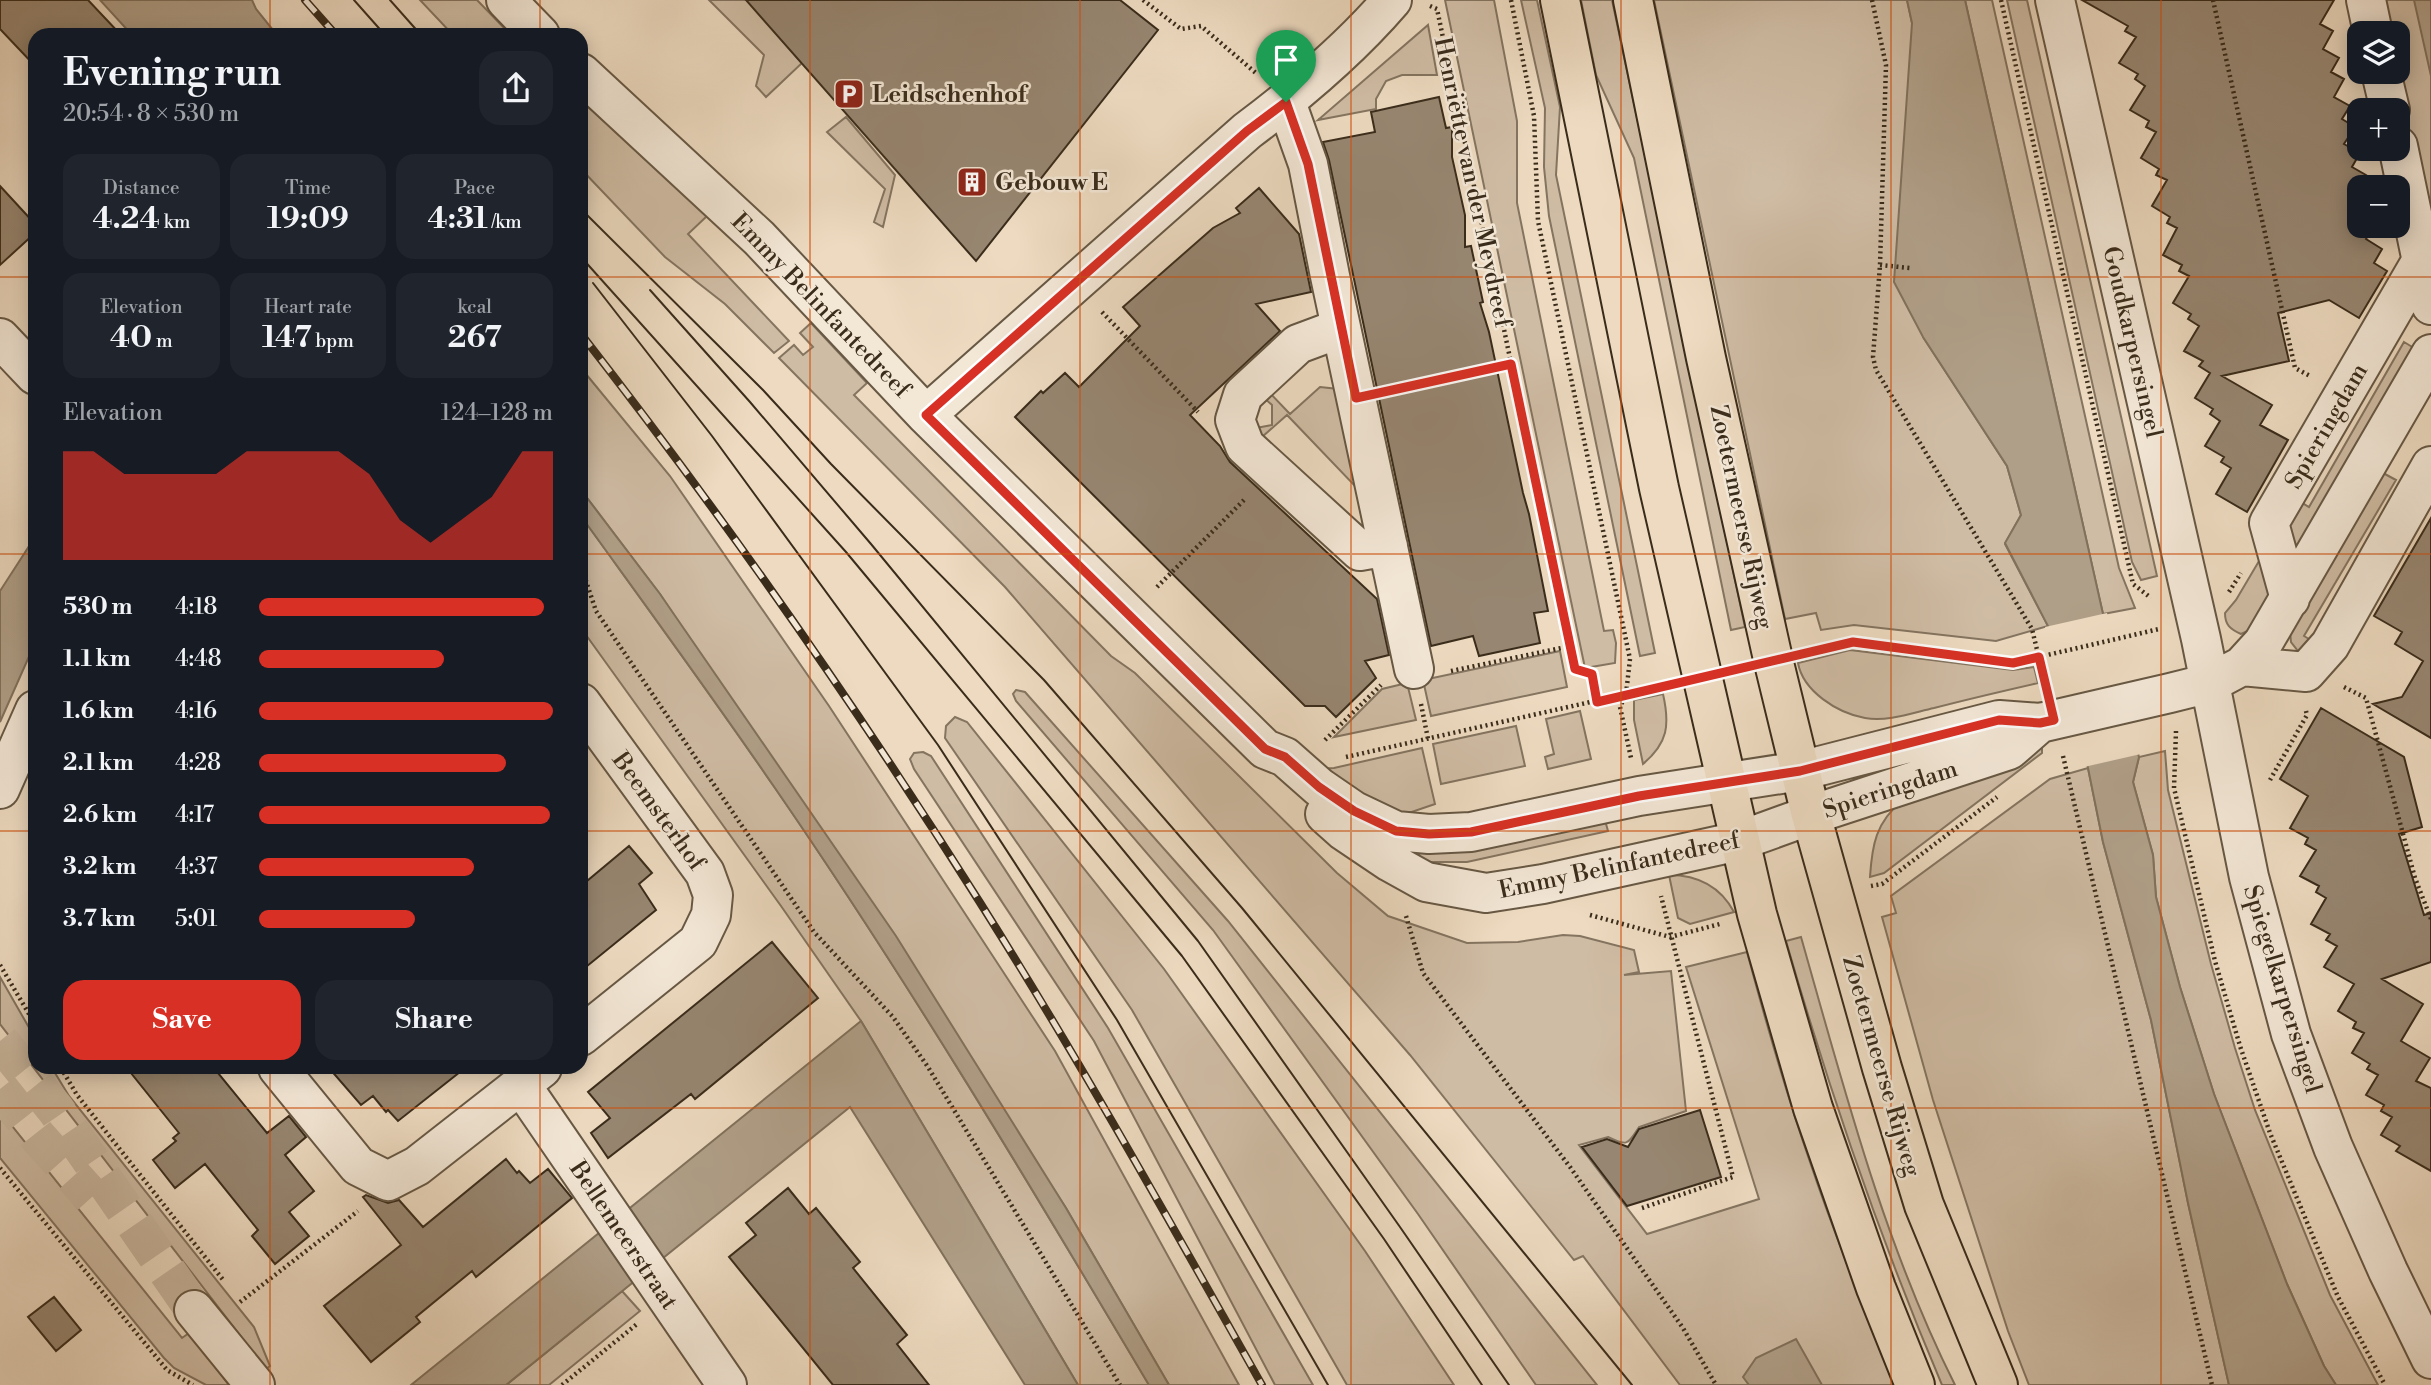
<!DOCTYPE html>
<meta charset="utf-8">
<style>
:root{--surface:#171b24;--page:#20242c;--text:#f1f3f6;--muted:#9ea1a6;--accent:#d93025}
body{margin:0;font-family:"Libre Bodoni",serif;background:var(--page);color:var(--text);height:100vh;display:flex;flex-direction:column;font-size:26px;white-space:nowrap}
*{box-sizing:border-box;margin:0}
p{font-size:23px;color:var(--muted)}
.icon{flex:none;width:38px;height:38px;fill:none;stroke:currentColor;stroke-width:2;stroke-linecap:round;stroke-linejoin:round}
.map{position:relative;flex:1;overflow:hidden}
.drawer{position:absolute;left:28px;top:28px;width:560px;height:1046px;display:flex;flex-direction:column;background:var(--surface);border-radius:21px;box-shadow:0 4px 18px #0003}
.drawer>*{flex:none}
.buttons{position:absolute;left:2347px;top:21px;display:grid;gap:14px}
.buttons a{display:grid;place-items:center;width:63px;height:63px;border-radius:14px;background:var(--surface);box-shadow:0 4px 18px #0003;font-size:35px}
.pin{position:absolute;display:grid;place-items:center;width:60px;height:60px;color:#fff;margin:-72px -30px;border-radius:50% 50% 50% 0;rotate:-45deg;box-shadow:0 0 7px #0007}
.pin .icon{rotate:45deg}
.round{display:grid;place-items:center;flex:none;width:74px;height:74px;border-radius:21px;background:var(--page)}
.head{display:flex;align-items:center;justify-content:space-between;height:119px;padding:0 35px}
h1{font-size:38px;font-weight:700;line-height:52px}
.figures{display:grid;grid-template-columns:repeat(3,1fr);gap:10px;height:119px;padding:7px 35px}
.figures div{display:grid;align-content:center;border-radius:18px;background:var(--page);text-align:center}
.figures b{font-size:30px;font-weight:700}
.figures small{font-size:19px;font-weight:400}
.figures p{font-size:19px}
.chart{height:196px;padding:14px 35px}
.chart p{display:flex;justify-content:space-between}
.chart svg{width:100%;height:126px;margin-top:7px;fill:var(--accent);opacity:.7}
.button{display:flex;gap:14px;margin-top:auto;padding:14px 35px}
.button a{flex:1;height:80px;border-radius:21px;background:var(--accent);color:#fff;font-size:28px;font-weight:700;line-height:80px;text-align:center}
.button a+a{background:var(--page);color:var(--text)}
ul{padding:0 35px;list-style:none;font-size:23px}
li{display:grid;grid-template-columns:112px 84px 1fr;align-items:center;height:52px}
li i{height:18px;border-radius:9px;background:var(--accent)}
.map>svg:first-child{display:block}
.green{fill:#cfbca4;stroke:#847460;stroke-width:2}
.water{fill:#b09f88;stroke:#81715c;stroke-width:2}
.pier{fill:#eddac0}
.building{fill:#978671;stroke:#3a2c1b;stroke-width:2}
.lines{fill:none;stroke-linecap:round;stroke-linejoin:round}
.minor-tunnel{stroke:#c9b79f;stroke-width:38;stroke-dasharray:38 19;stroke-linecap:butt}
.minor-casing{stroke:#675844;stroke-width:42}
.major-casing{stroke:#3a2c1b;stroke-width:42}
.path{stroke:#3a2c1b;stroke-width:4.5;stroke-dasharray:2 3.5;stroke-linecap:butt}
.minor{stroke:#f3e7d6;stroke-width:38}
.major{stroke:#eddac0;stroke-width:38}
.tram{stroke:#3a2c1b;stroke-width:2}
.rail-casing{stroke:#3a2c1b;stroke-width:8}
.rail{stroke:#f3e7d6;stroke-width:5;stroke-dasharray:16;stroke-linecap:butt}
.route-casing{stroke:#fff;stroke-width:14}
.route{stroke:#d93025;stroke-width:9}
.grid{fill:none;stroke:#ce520e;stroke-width:2;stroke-opacity:0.55}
.labels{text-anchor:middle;stroke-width:5;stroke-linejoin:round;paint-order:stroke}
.poi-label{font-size:24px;font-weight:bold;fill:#3a2c1b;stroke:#f3e7d6;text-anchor:start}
.street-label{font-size:24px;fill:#3a2c1b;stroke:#f3e7d6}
</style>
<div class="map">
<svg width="2431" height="1385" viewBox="0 0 2431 1385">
<rect width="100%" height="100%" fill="#eddac0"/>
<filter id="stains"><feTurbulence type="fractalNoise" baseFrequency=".00286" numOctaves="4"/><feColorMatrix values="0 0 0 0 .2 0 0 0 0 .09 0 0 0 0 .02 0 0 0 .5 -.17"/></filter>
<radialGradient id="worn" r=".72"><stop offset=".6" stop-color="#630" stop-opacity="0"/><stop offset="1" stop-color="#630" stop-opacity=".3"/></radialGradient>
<path class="green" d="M420,0H477L511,35H453Z
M709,0H747L802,63L766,97L756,86L764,55Z
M1445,0H1494L1517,121V203L1604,631L1613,630L1616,643L1615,663L1585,668Z
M1521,0H1537L1560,107L1556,175L1655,653L1640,656L1549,216L1544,167L1545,108Z
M1581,0H1612L1745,627L1731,630L1634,158L1596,75Z
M1654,0H1907L1912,23L1923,337L2007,466L2021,515L2005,544L2048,626L1996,641L1854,625L1821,630L1816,613L1785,619Z
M1965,0H1992L2119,568L2135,608L2103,614Z
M2007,0H2027L2157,576L2141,580L2132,562Z
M2373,0H2431V265L2389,72H2398V33H2381Z
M1428,25L1437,75H1402L1386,81L1376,99V109L1318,120Z
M581,100L707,216L688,234L789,341L774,353L725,304L665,257L581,169Z
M846,117L895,175L883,227L874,222L885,189L827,132Z
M811,323L867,383L854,395L1111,656L1135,673L1337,873L1388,916L1467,943L1518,942L1563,935L1580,936L1634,950L1639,972L1624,975L1671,971L1686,1111L1639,1127C1628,1144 1628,1147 1608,1137L1579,1145L1647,1234L1759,1199L1686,967L1747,952C1766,1023 1786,1093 1810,1162C1835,1237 1866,1311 1896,1385H1680L1583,1256L1574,1260L1410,1055L1005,587L779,358L794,345L803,355L813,347L800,333Z
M2404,342L2414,348L2295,557L2282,519L2294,498L2309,507Z
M581,368L670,476L829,706L1055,1051L1239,1385H1169L1066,1208L660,594L581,490Z
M1320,387L1338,389L1358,482L1354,485L1287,415L1262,437L1256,428L1272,425V405L1262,396L1268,391L1290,414Z
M2383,473L2396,480L2304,636L2319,645L2310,652L2298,651L2291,642L2290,631Z
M581,516C646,606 712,696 775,788C908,981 1029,1183 1149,1385H1078L861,1021L781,906L581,628Z
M2262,556L2270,595L2250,630L2241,634C2230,629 2225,625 2225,613L2236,600Z
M1850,650L2013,670L2034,667L2038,683C2003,691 1968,699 1934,708C1912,713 1887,722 1865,718C1837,713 1803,691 1798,663Z
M1560,651L1567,687L1431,716L1423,680Z
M1407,683L1416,720L1334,737L1382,689Z
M1016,690L1025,692L1228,921L1597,1385H1536L1418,1214L1213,930L1016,701L1013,694Z
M1663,694C1670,725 1668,743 1643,764L1634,720V700Z
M1580,711L1591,759L1548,769L1545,757L1554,754L1546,719Z
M955,717L967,722L1164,969L1365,1251L1454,1385H1347L1132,1010L945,738L946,726Z
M1516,726L1525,766L1441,784L1433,744Z
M2042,746V753L1884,873L1870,877C1872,845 1876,822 1902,801Z
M1422,748L1435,804L1400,816L1310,769L1334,768Z
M2165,751L2168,790L2211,964L2235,1048L2255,1110L2330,1295L2378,1385H2336L2324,1366L2287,1284L2214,1094L2180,987L2156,897L2153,855L2133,782L2139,757Z
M923,752L931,756L1108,1028L1313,1385H1275L1094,1041L914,769L910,759L914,753Z
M2088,768L2103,842L2151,1020L2188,1203L2229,1385H2029L2008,1331L1933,1100L1882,917L1896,913L1891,896L2050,779Z
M1603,813L1608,831L1467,862H1421L1403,844Z
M1669,875C1698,875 1720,886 1734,912L1690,924L1678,918Z
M1801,937C1844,1088 1884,1244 1955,1385H1942C1880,1239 1830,1093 1786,941Z
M0,977L35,1038V1068H52L69,1096L254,1327L270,1366L266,1369L0,1024Z
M0,1111L182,1338L189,1333L229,1385H206L174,1368L164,1358L0,1158Z
M622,1291L640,1311L549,1385H506Z"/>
<path class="water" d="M100,0H252L256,9L277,35H132Z
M1907,0H1965L2103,614L2139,757L2133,782L2153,855L2156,897L2180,987L2214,1094L2287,1284L2324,1366L2336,1385H2229L2188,1203L2151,1020L2103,842L2088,768L2048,626L2005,543L2021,515L2007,466L1923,337L1894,282L1912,23Z
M2414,0H2431V76Z
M581,490L660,594L896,936L1066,1208L1169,1385H1149C1029,1183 908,981 775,788C712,696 646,606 581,516Z
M35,537V643L0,722V591Z
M861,1021L1078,1385H1025L850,1107L506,1385H411Z
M1796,1339L1822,1385H1749L1743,1377L1756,1358Z"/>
<path class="pier" d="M2107,613L2141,754L2084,767L2045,627Z"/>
<path class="building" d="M0,0H88L121,35H35V66L0,29Z
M746,0H1120L1158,30L976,261Z
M2082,0H2334L2320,24L2333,31L2323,49L2339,58L2331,72L2344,79L2334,97L2350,106L2342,119L2355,127L2344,144L2360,153L2352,167L2366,175L2359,186V226H2374L2366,239L2382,249L2374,263L2387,271L2359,318L2329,300L2278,313L2289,361L2222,376L2272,405L2260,425L2288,440L2247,512L2216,494L2231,468L2221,462L2224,457L2205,446L2220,421L2210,414L2213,409L2195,398L2210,373L2199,366L2203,361L2184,351L2199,326L2188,319L2191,314L2173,303L2189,276L2179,271L2182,265L2163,255L2177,228L2167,223L2170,217L2152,206L2167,180L2156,175L2159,169L2141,158L2156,132L2146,127L2149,121L2130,110L2145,86L2135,79L2138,74L2119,63L2136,37L2125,31L2128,26Z
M1439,97L1446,128L1452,127V157L1465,215V247L1471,246L1483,302L1480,303L1489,332L1523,493L1529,514L1548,611L1534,613L1540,643L1479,656L1473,636L1431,646L1329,160L1323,142L1375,132L1371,112Z
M0,186L35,224V233L0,265Z
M1259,188L1299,234L1311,292L1256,304L1280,331L1190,415L1220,446L1230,462L1377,599L1389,655L1365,661L1376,678L1336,717L1325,706H1305L1015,417L1041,391L1043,393L1065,373L1079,387L1140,326L1123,307L1213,228L1240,213L1236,208Z
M2431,518V738L2373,704L2402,697L2423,661L2395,644L2402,632L2374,616Z
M2321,708L2404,757L2422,827L2399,834L2424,915L2431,913V962L2382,979L2423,1004L2401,1041L2430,1058L2416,1081L2431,1088V1171L2396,1151L2400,1146L2381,1135L2392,1117L2381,1111L2384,1105L2366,1095L2378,1075L2367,1069L2370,1064L2352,1053L2364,1033L2353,1028L2356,1022L2338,1011L2354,984L2324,967L2337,946L2326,940L2330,934L2311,924L2326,898L2316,892L2319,886L2300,876L2316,850L2305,844L2308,838L2290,828L2308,796L2280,779Z
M629,846L652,873L639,884L656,910L581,971V886Z
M772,942L818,998L695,1099L691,1094L608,1158L591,1133L610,1118L588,1092Z
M127,1068H214L267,1133L289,1116L306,1137L285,1155L314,1191L289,1212L309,1236L275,1264L252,1236L258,1230L205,1164L175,1188L153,1160L176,1141L173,1138L179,1133Z
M329,1068H465L398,1121L388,1110L386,1112L373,1096L361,1105Z
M1700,1110L1721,1177L1627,1206L1582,1147L1607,1139L1628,1147L1639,1129Z
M506,1159L517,1173L519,1171L530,1183L548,1169L572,1198L476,1277L472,1271L416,1317L420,1322L371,1362L324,1306L401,1245L363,1197L366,1195L388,1203L399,1200L423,1227Z
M788,1188L809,1214L816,1208L860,1262L853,1268L907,1335L897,1344L929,1385H833L729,1257L756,1235L746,1223Z
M54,1297L81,1330L56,1351L28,1317Z"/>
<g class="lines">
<path class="minor-tunnel" d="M0,1041L56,1110L194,1310
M0,1089L37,1136L92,1197"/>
<g class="minor-casing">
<path id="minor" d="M506,0L540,35
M2055,0L2201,639L2249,877L2291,1034L2333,1147L2388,1271L2431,1359
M2366,0L2373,33
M2381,72L2390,110
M581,73L759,238L926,415L1265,749L1285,757L1319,787L1354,811L1396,831L1429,834L1471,832L1639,796L1800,771L1999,720L2040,723L2170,693L2210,683L2242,666L2263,643L2431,354
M1286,102L1308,164L1330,276L1414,669
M2398,146L2431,305
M1341,328L1298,344L1243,395L1235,420L1245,446L1360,551L1388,546
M0,338L35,375
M926,415L1247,131C1299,92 1350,49 1392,0
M2290,599L2269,523L2422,260
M2242,666L2306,672L2330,645L2431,466
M581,703L705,873L713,895L711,915L698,942L581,1036
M0,789L35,710
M1325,814L1344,831L1390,862L1426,882L1486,893L1543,884L1739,841L1811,815L2009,750L2040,723
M278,1068L358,1166L388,1181L417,1166L542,1068
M521,1085L727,1385
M194,1310L255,1385"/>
</g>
<g class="major-casing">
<path id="major" d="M1560,0L1659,488L1757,914L1813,1108L1876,1288L1915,1385
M1633,0L1706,358L1773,659L1811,815L1882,1068L1924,1205L1998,1385"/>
</g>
<path class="path" d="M1143,0L1181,29L1201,26L1257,74
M1511,0L1534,116L1538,221L1630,659L1626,694L1620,707L1631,758
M1872,0L1886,65L1880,265L1873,357L1876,370L2032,629L2045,683
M2001,0L2133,584L2151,598
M2213,0L2295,368L2310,376
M1430,6L1437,9L1575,669L1592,674L1597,702
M1880,265L1910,268
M1102,312L1198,412
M1394,389L1511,364
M581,570L584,575L596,611L814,932L893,1017L928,1067L1120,1385
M1157,587L1245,499
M2229,592L2241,573
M1810,651L1853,642L2013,663L2159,629
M1451,671L1571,646
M2344,687L2366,698L2415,878L2431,919
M1421,704L1428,739
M2176,731L2174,788L2215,961L2240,1046L2270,1133L2338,1297L2385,1385
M1325,740L1381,685
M2063,756L2212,1385
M1346,757L1666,685
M2270,780L2307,715L2306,711
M1871,886L1882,884L1997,797
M1590,915L1670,937L1720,924
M1406,916L1423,973L1570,1167L1683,1328L1716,1385
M0,965L35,1024
M61,1068L77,1095L224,1281
M0,1168L167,1370L193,1385
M1642,1208L1733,1177L1661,896
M240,1302L358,1211
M562,1385L637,1324"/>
<use href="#minor" class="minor"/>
<use href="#major" class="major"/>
<path class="tram" d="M354,0L385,35
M390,0L421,35
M581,209L763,390L831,464L1044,680L1242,908L1632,1385
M581,257L846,552L1182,956L1384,1239L1482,1385
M593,283L712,436L938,745L1117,1020L1328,1385
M650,290L750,402L871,544L1198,941L1400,1227L1509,1385"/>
<g class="rail-casing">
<path id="rail" d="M305,0L336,35
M581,334C723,516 856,706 979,901C1079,1059 1170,1222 1262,1385"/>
</g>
<use href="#rail" class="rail"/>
</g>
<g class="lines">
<g class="route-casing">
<path id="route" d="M1286,102L1308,164L1356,398L1511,364L1575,669L1592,674L1597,702L1853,642L2013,663L2039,657L2054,720L2040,723L1999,720L1800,771L1639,796L1471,832L1429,834L1396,831L1354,811L1319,787L1285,757L1265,749L926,415L1247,131Z"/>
</g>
<use href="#route" class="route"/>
</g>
<path class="grid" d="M270,0V35M540,0V35M810,0V1385M1080,0V1385M1351,0V1385M1621,0V1385M1891,0V1385M2161,0V1385M0,277H35M581,277H2431M0,554H35M581,554H2431M0,831H35M581,831H2431M270,1068V1385M540,1068V1385M0,1108H2431"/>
<defs>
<g id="parking-square" transform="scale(1.575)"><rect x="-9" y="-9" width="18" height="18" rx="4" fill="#8f2418" stroke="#f3e7d6"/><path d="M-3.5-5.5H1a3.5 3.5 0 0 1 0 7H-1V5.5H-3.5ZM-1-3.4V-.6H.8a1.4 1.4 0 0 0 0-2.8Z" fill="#fff"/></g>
<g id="building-square" transform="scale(1.575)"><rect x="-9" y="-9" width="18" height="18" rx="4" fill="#8f2418" stroke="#f3e7d6"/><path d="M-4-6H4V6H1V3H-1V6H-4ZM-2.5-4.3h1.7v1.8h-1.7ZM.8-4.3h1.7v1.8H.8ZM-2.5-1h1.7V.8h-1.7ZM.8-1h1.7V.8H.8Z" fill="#fff"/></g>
</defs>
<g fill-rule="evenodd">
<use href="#parking-square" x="849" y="94"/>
<use href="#building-square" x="972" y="182"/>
</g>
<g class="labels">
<g class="poi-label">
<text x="872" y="102">Leidschenhof</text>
<text x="995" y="190">Gebouw E</text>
</g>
<g class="street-label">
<text transform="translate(1473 182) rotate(78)" y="8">Henriëtte van der Meydreef</text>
<text transform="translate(821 305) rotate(46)" y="8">Emmy Belinfantedreef</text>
<text transform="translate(2133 342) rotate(77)" y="8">Goudkarpersingel</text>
<text transform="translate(2326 426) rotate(-60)" y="8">Spieringdam</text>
<text transform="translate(1742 517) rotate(78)" y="8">Zoetermeerse Rijweg</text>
<text transform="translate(1890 789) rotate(-18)" y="8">Spieringdam</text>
<text transform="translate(659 811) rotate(54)" y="8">Beemsterhof</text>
<text transform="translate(1619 865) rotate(-12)" y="8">Emmy Belinfantedreef</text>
<text transform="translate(2283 989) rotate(73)" y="8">Spiegelkarpersingel</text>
<text transform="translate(1882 1066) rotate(74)" y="8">Zoetermeerse Rijweg</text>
<text transform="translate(624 1235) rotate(56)" y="8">Bellemeerstraat</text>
</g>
</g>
<rect width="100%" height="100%" filter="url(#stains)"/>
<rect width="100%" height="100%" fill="url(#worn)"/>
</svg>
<div class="buttons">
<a><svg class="icon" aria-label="layers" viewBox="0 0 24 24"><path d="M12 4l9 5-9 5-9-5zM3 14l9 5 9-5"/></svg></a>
<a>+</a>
<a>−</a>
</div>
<div class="pin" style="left:1286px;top:102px;background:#1e9e55"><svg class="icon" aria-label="arrive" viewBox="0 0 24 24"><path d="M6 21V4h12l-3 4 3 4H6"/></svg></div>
<section class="drawer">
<div class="head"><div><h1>Evening run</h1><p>20:54 · 8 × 530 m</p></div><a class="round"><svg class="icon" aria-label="share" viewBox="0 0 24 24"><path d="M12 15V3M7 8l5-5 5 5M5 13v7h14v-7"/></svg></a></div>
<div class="figures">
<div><p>Distance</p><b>4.24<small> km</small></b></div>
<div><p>Time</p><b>19:09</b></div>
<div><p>Pace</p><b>4:31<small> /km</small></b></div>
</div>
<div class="figures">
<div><p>Elevation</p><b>40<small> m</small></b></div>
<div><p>Heart rate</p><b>147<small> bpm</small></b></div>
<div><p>kcal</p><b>267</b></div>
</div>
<div class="chart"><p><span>Elevation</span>124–128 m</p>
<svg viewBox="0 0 160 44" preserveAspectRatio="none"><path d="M0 44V6L10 6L20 14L30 14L40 14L50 14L60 6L70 6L80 6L90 6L100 14L110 30L120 38L130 30L140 22L150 6L160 6V44z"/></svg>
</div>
<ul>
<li><b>530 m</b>4:18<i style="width:97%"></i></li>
<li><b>1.1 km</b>4:48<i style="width:63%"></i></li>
<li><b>1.6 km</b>4:16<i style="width:100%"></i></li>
<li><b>2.1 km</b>4:28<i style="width:84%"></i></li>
<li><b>2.6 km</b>4:17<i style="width:99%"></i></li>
<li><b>3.2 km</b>4:37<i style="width:73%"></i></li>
<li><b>3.7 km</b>5:01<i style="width:53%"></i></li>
</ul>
<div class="button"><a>Save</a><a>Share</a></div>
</section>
</div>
